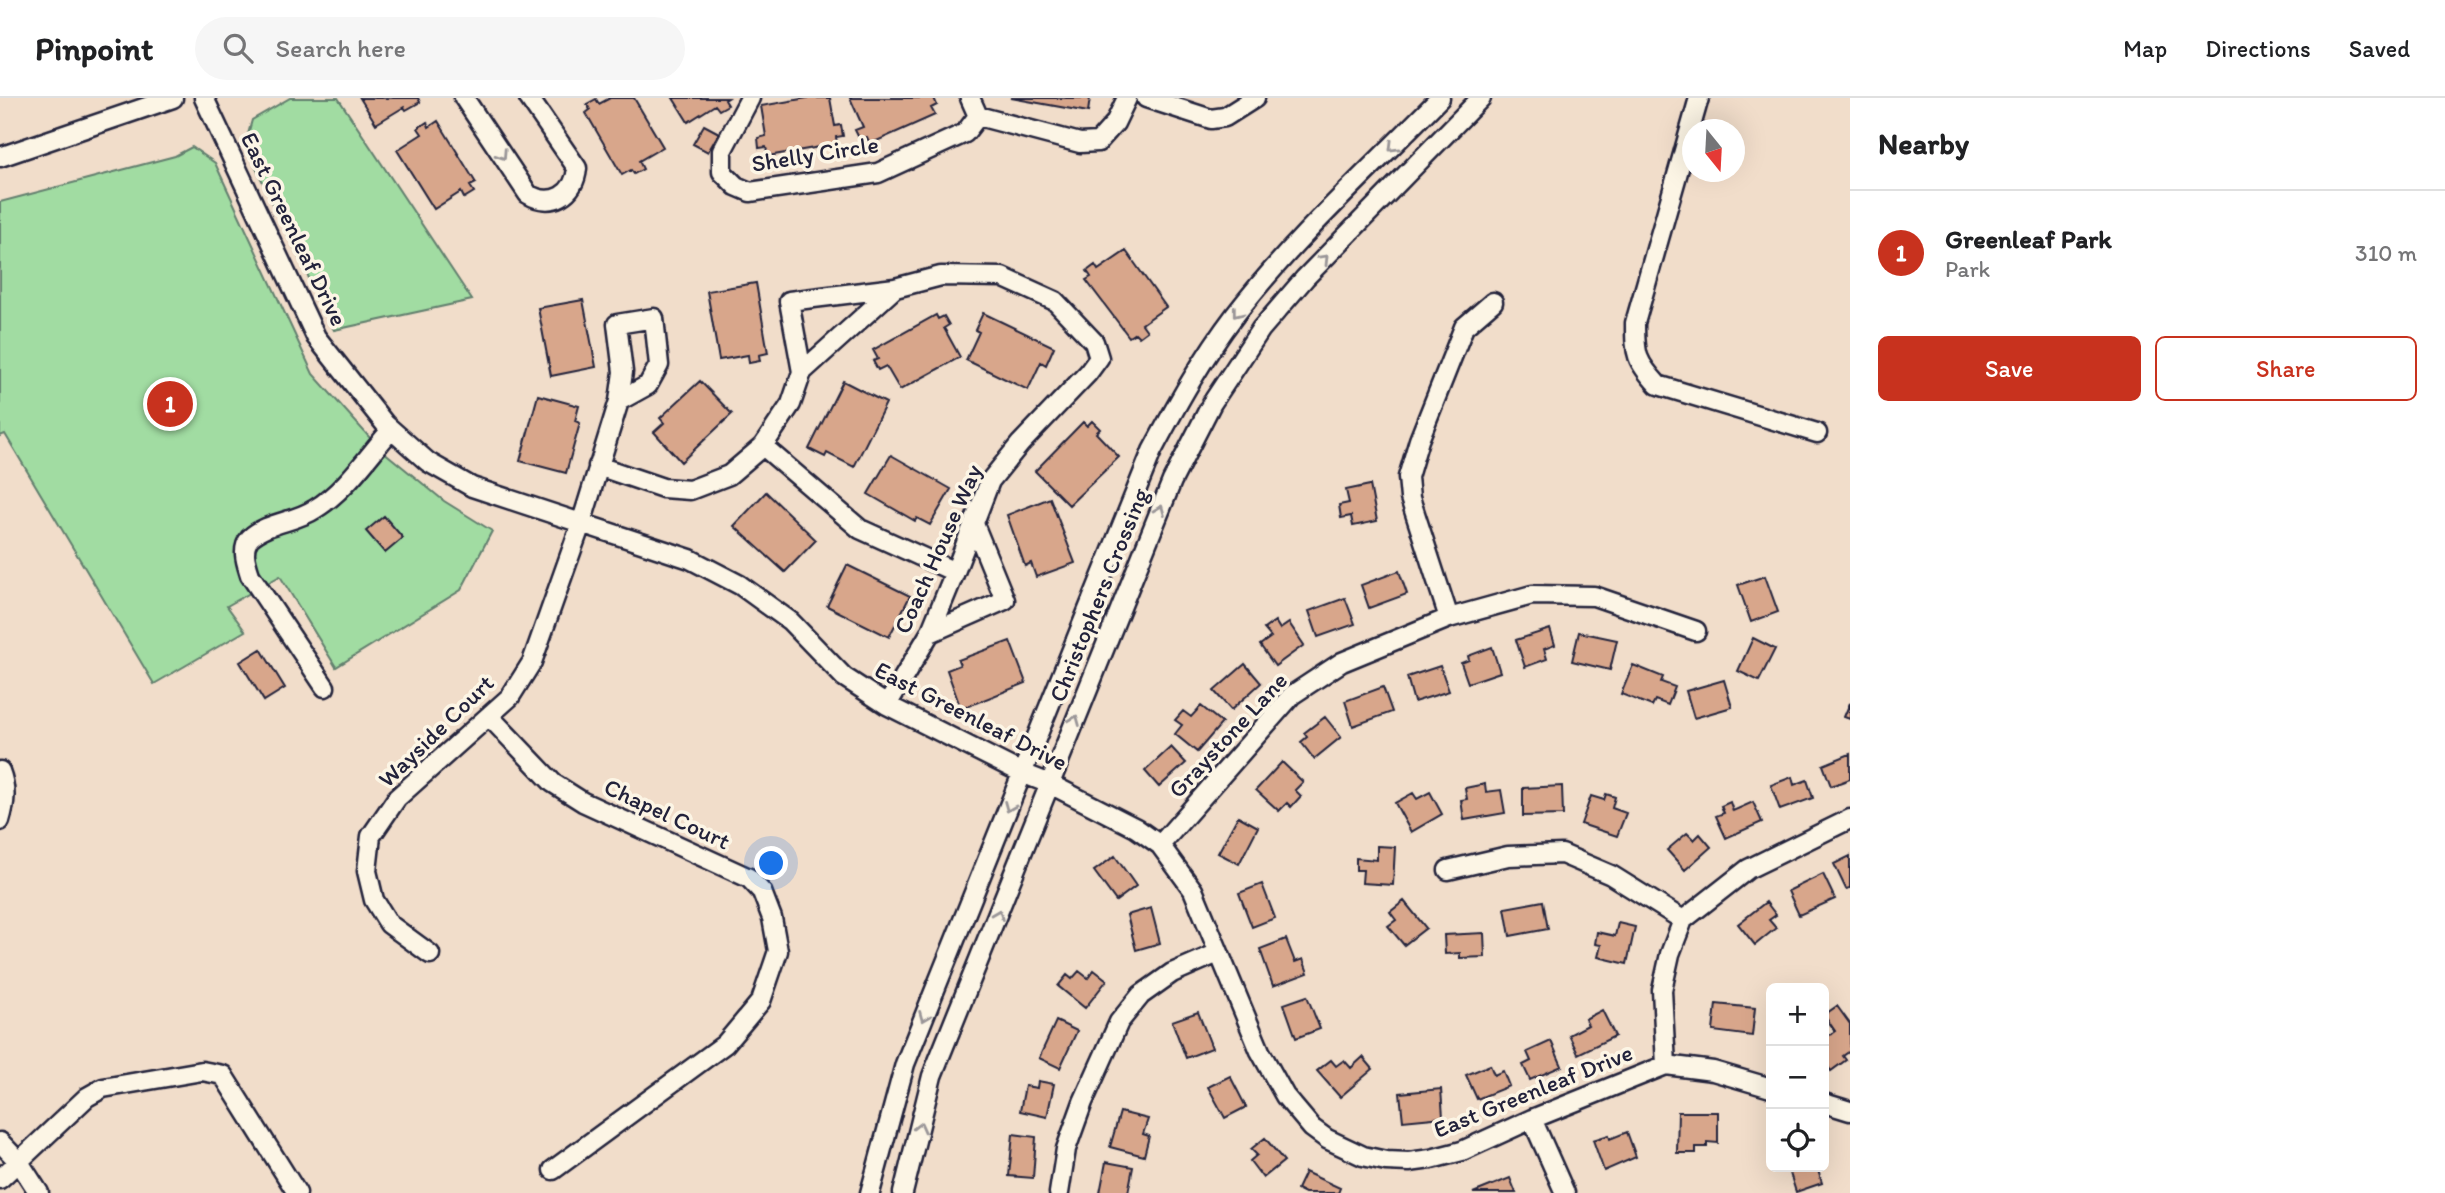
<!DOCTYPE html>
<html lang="en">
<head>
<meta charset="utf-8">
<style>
	:root { --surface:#fff; --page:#f6f6f6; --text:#202124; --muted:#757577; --line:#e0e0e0; --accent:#c8321e }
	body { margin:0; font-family:Itim,sans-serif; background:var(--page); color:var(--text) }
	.controls { position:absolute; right:21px; bottom:21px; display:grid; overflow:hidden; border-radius:10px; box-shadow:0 7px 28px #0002 }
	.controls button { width:63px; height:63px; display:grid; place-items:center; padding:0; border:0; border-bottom:2px solid var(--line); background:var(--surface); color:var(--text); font:35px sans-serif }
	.compass { position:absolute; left:1682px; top:21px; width:63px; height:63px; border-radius:50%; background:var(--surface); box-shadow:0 7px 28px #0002; rotate:162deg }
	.you { position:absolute; left:772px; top:766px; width:24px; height:24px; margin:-18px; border:5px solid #fff; border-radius:50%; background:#1a73e8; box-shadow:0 0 0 10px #1a73e833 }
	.badge { display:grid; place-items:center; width:46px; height:46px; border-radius:50%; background:var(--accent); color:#fff; font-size:23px; font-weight:700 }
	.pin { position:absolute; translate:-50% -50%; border:4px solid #fff; box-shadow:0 2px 7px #0006 }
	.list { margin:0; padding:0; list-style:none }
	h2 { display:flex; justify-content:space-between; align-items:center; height:91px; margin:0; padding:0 28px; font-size:30px }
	h2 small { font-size:23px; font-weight:400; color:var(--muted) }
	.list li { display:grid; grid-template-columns:46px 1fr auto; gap:21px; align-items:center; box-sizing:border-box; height:126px; padding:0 28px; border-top:2px solid var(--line) }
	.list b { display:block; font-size:26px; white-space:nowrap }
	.list p { margin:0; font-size:23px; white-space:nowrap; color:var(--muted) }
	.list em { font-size:23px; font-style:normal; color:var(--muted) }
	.actions { display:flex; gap:14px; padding:21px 28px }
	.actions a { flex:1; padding:16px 0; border:2px solid var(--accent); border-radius:10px; text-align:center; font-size:24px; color:var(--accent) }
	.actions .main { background:var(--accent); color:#fff }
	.icon { flex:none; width:38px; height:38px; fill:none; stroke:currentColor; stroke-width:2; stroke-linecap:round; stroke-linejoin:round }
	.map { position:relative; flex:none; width:1850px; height:1095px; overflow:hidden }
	header { display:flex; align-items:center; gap:42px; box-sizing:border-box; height:98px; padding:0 35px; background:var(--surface); border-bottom:2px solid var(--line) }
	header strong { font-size:33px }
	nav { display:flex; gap:38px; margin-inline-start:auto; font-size:24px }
	.search { width:490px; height:63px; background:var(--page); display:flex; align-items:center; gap:18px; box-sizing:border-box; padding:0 24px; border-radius:38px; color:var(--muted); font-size:26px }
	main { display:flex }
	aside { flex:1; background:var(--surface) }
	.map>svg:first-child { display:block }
	.green { fill:#a1dca2; stroke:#627f6e; stroke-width:2 }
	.building { fill:#d8a68b; stroke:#22223b; stroke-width:2 }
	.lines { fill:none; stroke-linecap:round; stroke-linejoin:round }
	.minor-casing { stroke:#22223b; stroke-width:23 }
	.minor { stroke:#fcf5e5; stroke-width:18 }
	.oneway { stroke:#9a9698 }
	.labels { text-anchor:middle; stroke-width:7; stroke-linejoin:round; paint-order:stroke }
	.street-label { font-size:24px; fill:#22223b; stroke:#fcf5e5 }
</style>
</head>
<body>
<header>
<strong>Pinpoint</strong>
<div class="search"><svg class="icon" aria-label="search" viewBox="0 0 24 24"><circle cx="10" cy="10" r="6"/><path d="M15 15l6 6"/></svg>Search here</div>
<nav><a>Map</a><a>Directions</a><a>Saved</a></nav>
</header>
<main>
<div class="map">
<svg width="1850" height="1095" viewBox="0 0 1850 1095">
	<rect width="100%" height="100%" fill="#f1ddca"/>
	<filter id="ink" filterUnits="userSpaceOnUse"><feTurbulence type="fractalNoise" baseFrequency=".0143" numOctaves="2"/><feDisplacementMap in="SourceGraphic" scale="14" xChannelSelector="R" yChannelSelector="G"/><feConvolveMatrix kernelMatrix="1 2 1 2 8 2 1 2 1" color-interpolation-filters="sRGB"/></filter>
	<g filter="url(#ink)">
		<path class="green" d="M290,0H338L472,202L334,232L245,47L252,22Z
			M192,49L215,65L313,276L378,349L444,403L492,433L461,492L336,569L280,478L227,508L245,533L154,586L5,336L0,338V104L175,58Z"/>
		<path class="building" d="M360,0H418L420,4L406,12L404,9L376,26Z
			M610,0H634L663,49L639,63L643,71L634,76L631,72L622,77L586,15L590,12L587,6L596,1L599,6Z
			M673,0H728L725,2L728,7L719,12L715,7L688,24Z
			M807,0H830L835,28L841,27L843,38L836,39L837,46L768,58L766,49L759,50L758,40L766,38L761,8Z
			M850,0H934L937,7L931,10L935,17L870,46L867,39L860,42L855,32L863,29Z
			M1011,0H1090L1088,14Z
			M438,23L476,85L470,88L474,94L464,100L461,94L434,111L397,52L422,36L418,30L427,24L429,29Z
			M704,27L719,35L708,54L693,46Z
			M1126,153L1166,209L1142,226L1147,233L1139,239L1135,235L1129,239L1086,182L1091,179L1087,173L1095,167L1098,172Z
			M756,185L768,255L759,257L760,263L749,265L748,257L719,262L707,193Z
			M583,202L596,269L551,278L538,210Z
			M983,215L1054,249L1046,267L1041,264L1028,292L966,262L979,234L975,232Z
			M936,217L938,221L944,218L949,227L944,230L960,259L900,292L886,268L878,272L873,263L878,261L873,252Z
			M700,283L732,316L681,364L654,334L664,325L660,320Z
			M843,283L886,305L854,369L827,355L825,359L809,351Z
			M538,297L579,308L575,323L580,325L566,375L520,363Z
			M1092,323L1100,331L1096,335L1119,359L1069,407L1035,373L1083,324L1087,328Z
			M891,357L951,391L930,427L917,420L915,423L868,396Z
			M1370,387L1377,423L1353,428L1351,418L1341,420L1339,407L1349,405L1346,392Z
			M766,394L816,442L785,474L734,428Z
			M1050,400L1075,465L1036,479L1031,465L1025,468L1007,417Z
			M384,418L403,440L385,455L366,433Z
			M847,467L910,498L889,539L827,508Z
			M1399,473L1407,496L1369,510L1361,487Z
			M1765,478L1778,514L1751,524L1738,487Z
			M1345,500L1355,526L1318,539L1309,513Z
			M1275,523L1280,531L1289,525L1304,547L1275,568L1260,547L1271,539L1264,531Z
			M1550,531L1555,547L1544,551L1547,561L1525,569L1516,542Z
			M1579,534L1617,542L1610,572L1572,563Z
			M1753,540L1775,551L1759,583L1738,573Z
			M1010,543L1026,585L961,611L947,572L960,567L958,562Z
			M1492,549L1500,574L1468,585L1461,565L1469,562L1468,558Z
			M261,551L285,590L264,603L240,564Z
			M1245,566L1261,585L1231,612L1214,593Z
			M1633,567L1663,579L1661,584L1675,589L1668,607L1655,602L1652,608L1621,596Z
			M1440,568L1449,593L1414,604L1407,579Z
			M1724,582L1732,609L1694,620L1686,593Z
			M1383,589L1392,614L1353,628L1345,603Z
			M1850,605V621L1844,619Z
			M1201,608L1222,625L1197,654L1175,636L1182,627L1175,622L1183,613L1191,619Z
			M1325,619L1341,639L1314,661L1301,644L1307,639L1304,635Z
			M1171,649L1186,665L1159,689L1145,673Z
			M1850,656V681L1831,688L1823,667Z
			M1282,664L1303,684L1295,692L1301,698L1291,709L1287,705L1279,713L1256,692Z
			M1792,679L1794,687L1807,682L1813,700L1780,712L1771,687Z
			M1485,686L1486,694L1501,692L1505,715L1464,722L1461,702L1467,701L1465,690Z
			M1562,688L1563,717L1523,718V690Z
			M1430,694L1442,716L1411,734L1395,705L1413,695L1417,701Z
			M1606,696L1615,699L1612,710L1626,715L1617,738L1581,726L1591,698L1604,702Z
			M1730,704L1733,713L1753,704L1762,724L1726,740L1716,718L1724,715L1721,708Z
			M1238,718L1258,729L1239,766L1218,755Z
			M1687,735L1694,742L1700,736L1711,749L1685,772L1667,752Z
			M1377,748L1395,749L1393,787L1362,785L1363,772H1356V760L1377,762Z
			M1115,758L1136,788L1116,803L1094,773Z
			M1850,758V790L1846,791L1834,766Z
			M1823,776L1835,801L1799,817L1788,793Z
			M1262,786L1275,820L1252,829L1239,795Z
			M1404,803L1426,830L1404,847L1388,828L1396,822L1390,814Z
			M1543,803L1548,831L1510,838L1505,810Z
			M1766,804L1776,817L1769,822L1776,830L1755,847L1738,826Z
			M1151,810L1160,845L1136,852L1127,817Z
			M1618,825L1635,829L1627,866L1598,859L1601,847L1595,846L1597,834L1615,838Z
			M1484,835L1485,859L1460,860V855L1445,856L1444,837Z
			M1286,841L1295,864L1303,861L1308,875L1273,888L1260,851Z
			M1094,872L1107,882L1085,910L1058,888L1067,877L1072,881L1079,873L1088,880Z
			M1307,898L1320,931L1296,940L1284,906Z
			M1716,906L1755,910L1752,938L1713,933Z
			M1837,908L1850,926V953L1843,958L1846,962L1831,973L1824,963V941L1835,933L1824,917Z
			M1602,912L1615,938L1578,956L1569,937L1588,927L1585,921Z
			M1198,914L1212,950L1186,960L1172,923Z
			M1056,923L1077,933L1060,970L1039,960Z
			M1551,943L1562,968L1530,982L1523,967L1531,963L1527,954Z
			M1363,959L1373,971L1340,999L1317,973L1331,962L1336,968L1344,962L1351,970Z
			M1490,967L1494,977L1503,973L1509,988L1477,1001L1466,977Z
			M1230,978L1246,1009L1225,1020L1208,989Z
			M1038,983L1054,986L1047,1019L1020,1013L1025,988L1037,990Z
			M1441,991L1443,1019L1403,1023L1400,995Z
			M1120,1014L1148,1021L1143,1036L1149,1038L1144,1058L1110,1049Z
			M1678,1014H1718V1045L1707,1044V1049H1696V1055H1677Z
			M1627,1034L1636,1059L1604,1073L1593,1042L1609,1037L1610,1041Z
			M1013,1036L1036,1039L1033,1080L1009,1078Z
			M1265,1040L1284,1063L1263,1080L1250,1063L1257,1057L1251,1051Z
			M1106,1064L1133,1069L1128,1095H1100Z
			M1788,1069H1817L1822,1085L1796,1094Z
			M1305,1074L1340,1090L1338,1095H1305L1297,1091Z
			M1510,1080L1516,1095H1473Z"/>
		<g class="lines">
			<g class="minor-casing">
				<path id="minor" d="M204,0L316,239L385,326L428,364L472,389L690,461L740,487L790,523L844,579L887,607L1022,675L1050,686L1136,730L1160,747L1193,792L1260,953L1285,998L1312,1030L1327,1041L1363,1058L1386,1063L1409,1064L1431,1061L1462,1053L1532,1021L1666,967L1713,973L1771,990
					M464,0L528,96C551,110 575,97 577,70L529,0
					M750,0L722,53V74L736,88L750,94L878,75L965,35L978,18L1080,45L1098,44L1115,25L1127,0
					M970,0L978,18
					M1146,0L1211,21L1225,19L1255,0
					M1699,0L1635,225C1635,257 1636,263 1658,287L1817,335
					M0,59L173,0
					M654,220L659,267L648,287L619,303L623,274L617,226Z
					M802,274L789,203L895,190
					M763,348L860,431L955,474
					M598,368L663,390L690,392L729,377L763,348L791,306L802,274L895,190L941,178L1002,179L1055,203L1094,244L1099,260L1088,275L1020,346L990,383L955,474L930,535L887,607
					M1449,520L1410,400L1408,379L1419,342L1464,229L1493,204
					M930,535L1005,502L974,426
					M325,589L250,477C246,464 241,451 250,440C267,424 296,424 315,411C345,393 368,358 391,332
					M489,618L553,685L583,704L749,780L762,794L772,820L778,853L761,903L725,946L553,1072
					M0,673C7,691 5,706 0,723
					M1160,747L1292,597L1342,564L1449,520L1532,497L1594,498L1696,533
					M1448,772L1508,758L1562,756L1611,777L1683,822
					M430,856L389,826L374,802L367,773L371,738L397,700L510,599L532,564L581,426L619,303
					M1666,967L1662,892L1670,856L1683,822L1748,771L1850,721
					M1824,1005L1850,1013
					M1532,1021L1565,1095
					M0,1044L19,1064L39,1095
					M0,1081L87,999L103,990L202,973L223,977L297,1095
					M870,1095L905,966L1152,353C1177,306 1203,259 1235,217C1295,139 1372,70 1440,0
					M903,1095L932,978L1172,383L1212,305L1261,231L1305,180L1481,0
					M1059,1095L1066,1051L1083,1004L1119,924L1141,897L1172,875L1218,855"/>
			</g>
			<use href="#minor" class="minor"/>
		</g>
		<defs><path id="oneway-chevron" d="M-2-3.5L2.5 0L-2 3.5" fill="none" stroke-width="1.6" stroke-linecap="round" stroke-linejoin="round" transform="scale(1.75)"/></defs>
		<g class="oneway">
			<use href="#oneway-chevron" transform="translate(1393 49) rotate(135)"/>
			<use href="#oneway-chevron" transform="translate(502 57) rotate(57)"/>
			<use href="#oneway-chevron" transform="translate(1324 161) rotate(-46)"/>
			<use href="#oneway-chevron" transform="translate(1237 215) rotate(128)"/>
			<use href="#oneway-chevron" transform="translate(1160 412) rotate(-68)"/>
			<use href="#oneway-chevron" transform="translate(1075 622) rotate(-68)"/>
			<use href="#oneway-chevron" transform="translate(1009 709) rotate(112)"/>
			<use href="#oneway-chevron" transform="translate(998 816) rotate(-68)"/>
			<use href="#oneway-chevron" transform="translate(924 919) rotate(112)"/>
			<use href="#oneway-chevron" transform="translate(920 1029) rotate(-76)"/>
		</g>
	</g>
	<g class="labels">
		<g class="street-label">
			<text transform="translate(815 56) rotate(-9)" y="8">Shelly Circle</text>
			<text transform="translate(294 131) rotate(64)" y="8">East Greenleaf Drive</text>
			<text transform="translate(938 451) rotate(-66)" y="8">Coach House Way</text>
			<text transform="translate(1099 497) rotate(-68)" y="8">Christophers Crossing</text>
			<text transform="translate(971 618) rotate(27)" y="8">East Greenleaf Drive</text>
			<text transform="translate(436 633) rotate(-44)" y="8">Wayside Court</text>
			<text transform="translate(1228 637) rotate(-47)" y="8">Graystone Lane</text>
			<text transform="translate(667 716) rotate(25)" y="8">Chapel Court</text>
			<text transform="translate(1533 993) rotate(-22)" y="8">East Greenleaf Drive</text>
		</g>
	</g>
</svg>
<div class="controls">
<button>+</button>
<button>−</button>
<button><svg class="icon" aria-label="locate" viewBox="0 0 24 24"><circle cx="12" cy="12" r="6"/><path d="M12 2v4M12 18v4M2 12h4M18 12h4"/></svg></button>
</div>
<svg class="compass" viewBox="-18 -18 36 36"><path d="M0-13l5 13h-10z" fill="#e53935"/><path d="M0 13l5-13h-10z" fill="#757577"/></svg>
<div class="you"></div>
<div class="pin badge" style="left:170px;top:306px">1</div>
</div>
<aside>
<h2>Nearby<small></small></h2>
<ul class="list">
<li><span class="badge">1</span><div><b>Greenleaf Park</b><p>Park</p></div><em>310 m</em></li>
</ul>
<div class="actions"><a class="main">Save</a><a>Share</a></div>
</aside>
</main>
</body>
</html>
